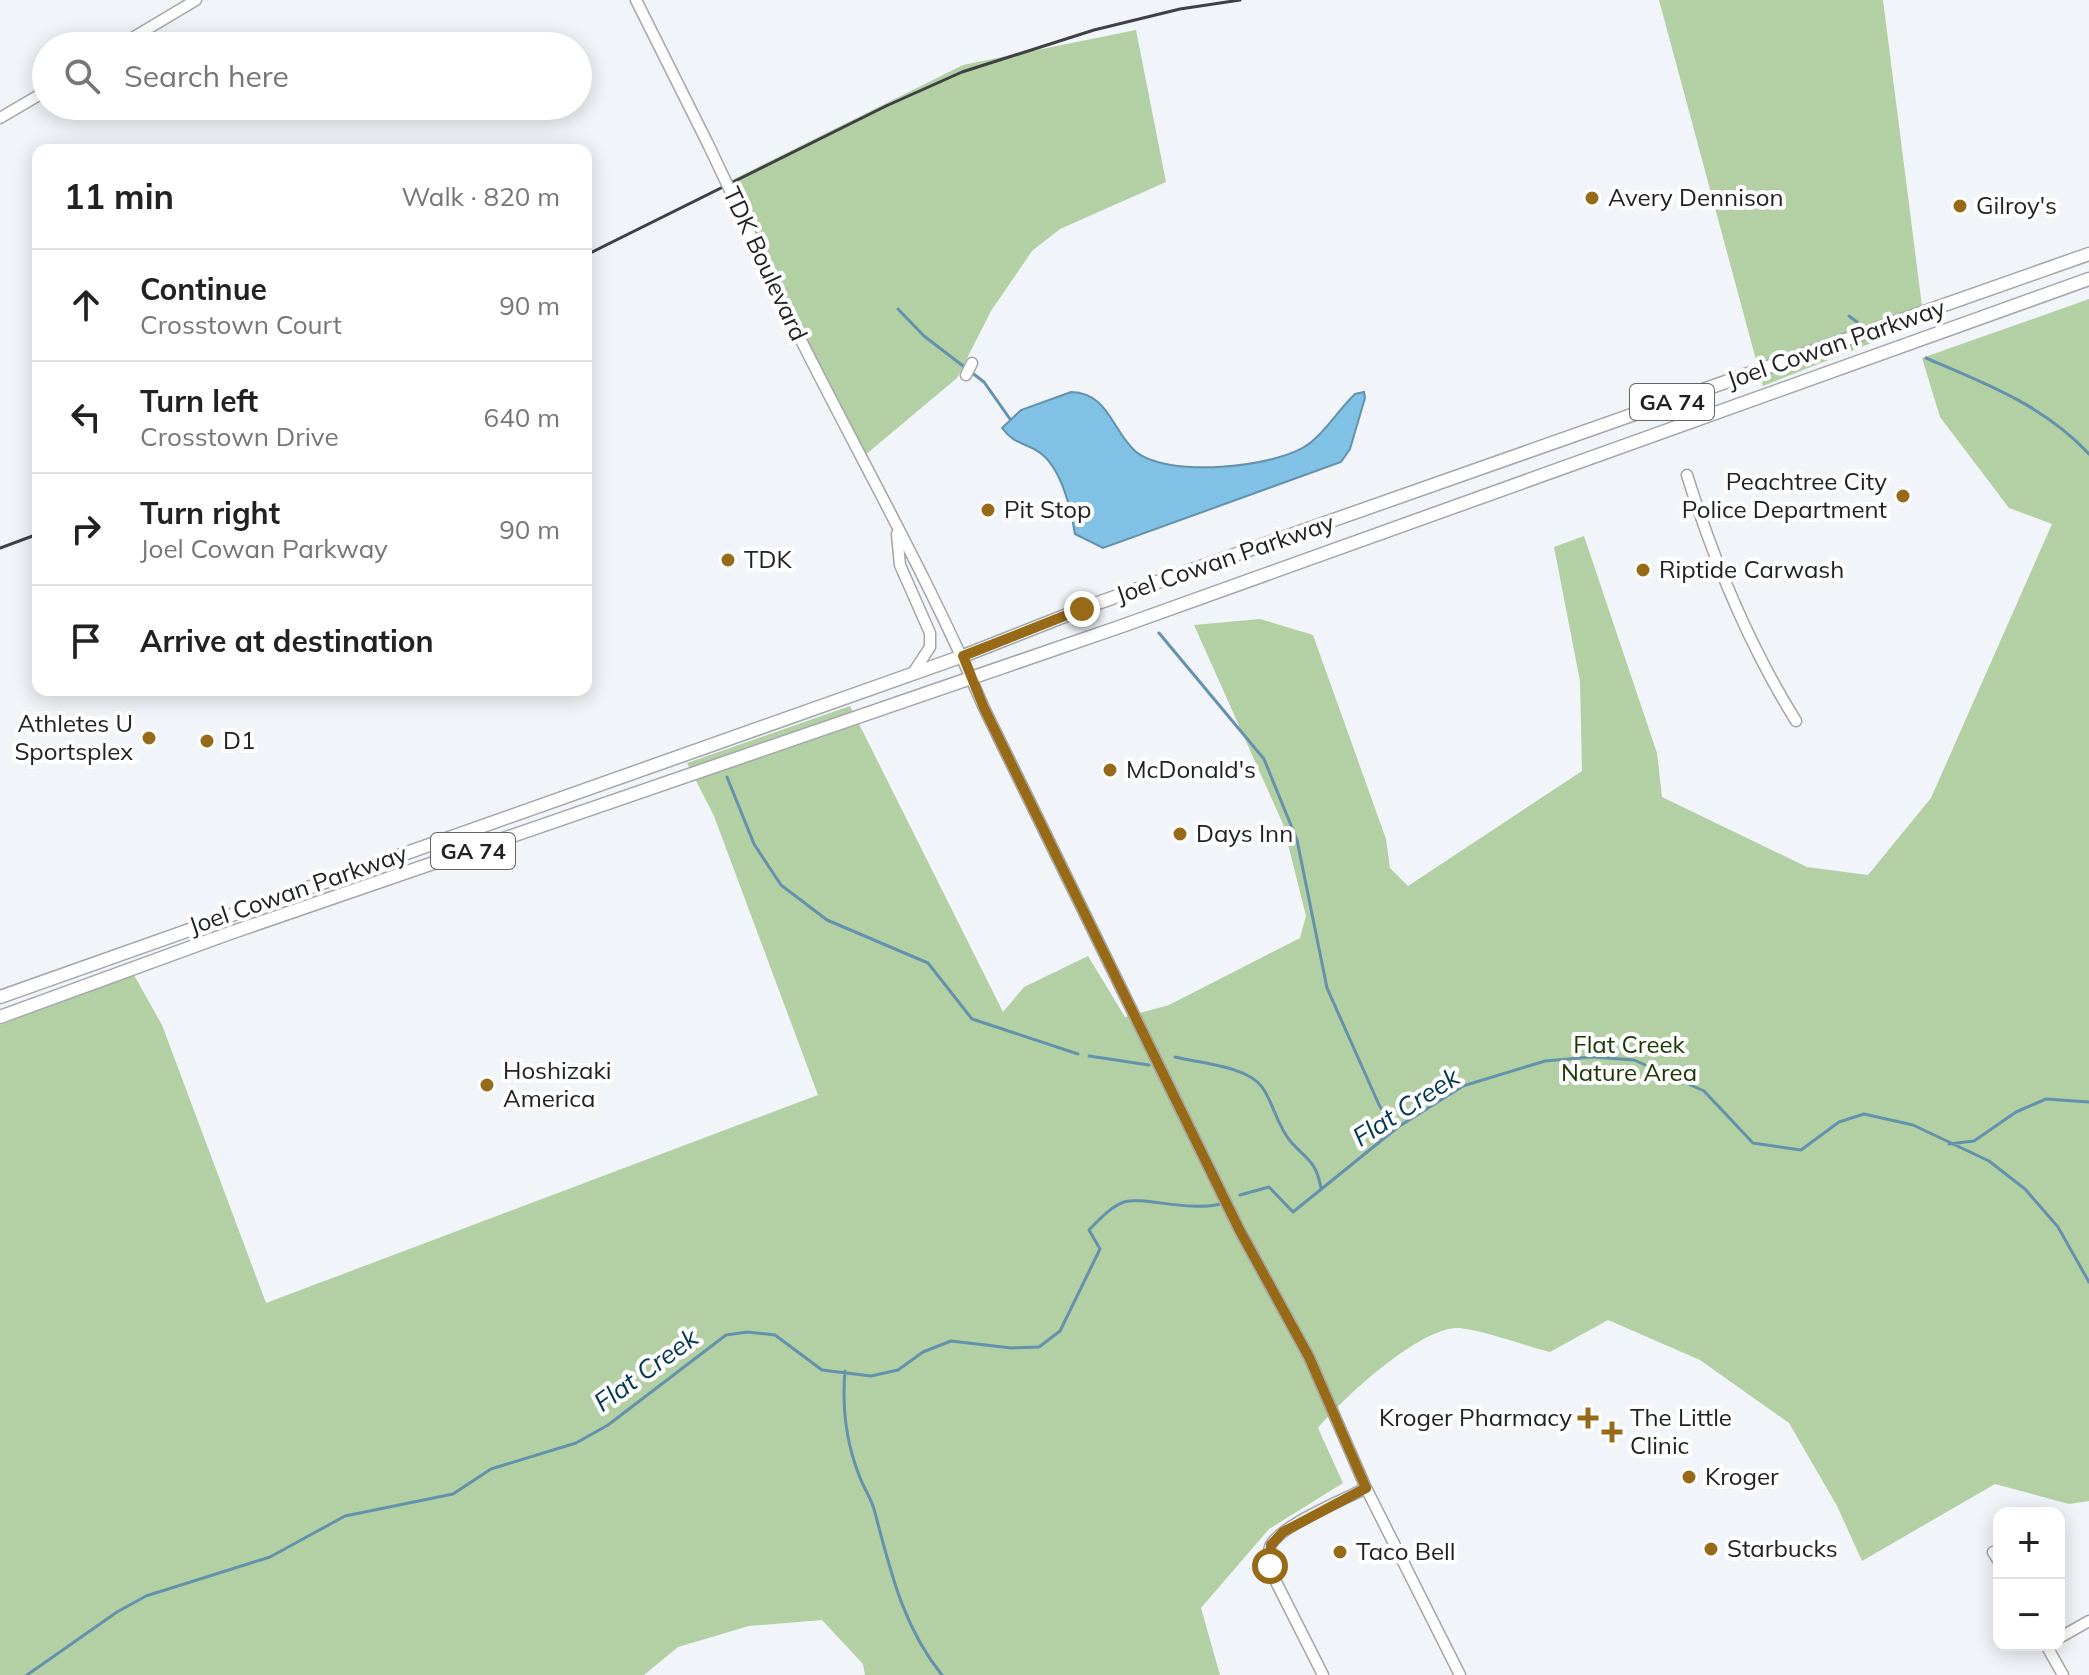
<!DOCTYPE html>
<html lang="en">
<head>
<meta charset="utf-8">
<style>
	:root { --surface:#fff; --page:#f6f6f6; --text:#222; --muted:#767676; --line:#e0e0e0 }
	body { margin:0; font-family:Mulish,sans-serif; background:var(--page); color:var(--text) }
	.controls { position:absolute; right:24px; bottom:24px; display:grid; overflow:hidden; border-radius:16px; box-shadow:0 4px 20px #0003 }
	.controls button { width:72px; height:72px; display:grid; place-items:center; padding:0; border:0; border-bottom:2px solid var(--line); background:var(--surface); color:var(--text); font:40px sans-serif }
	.stop { position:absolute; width:24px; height:24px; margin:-18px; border:6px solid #976a18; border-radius:50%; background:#fff }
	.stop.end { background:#976a18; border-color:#fff; box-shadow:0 2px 8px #0008 }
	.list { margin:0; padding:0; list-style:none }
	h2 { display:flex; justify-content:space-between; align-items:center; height:104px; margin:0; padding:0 32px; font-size:34px }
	h2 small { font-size:26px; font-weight:400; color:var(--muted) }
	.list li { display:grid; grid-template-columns:52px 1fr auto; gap:24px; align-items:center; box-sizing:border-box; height:112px; padding:0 32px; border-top:2px solid var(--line) }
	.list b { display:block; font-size:30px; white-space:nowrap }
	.list p { margin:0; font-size:26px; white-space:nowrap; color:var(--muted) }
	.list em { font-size:26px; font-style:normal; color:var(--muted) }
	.icon { flex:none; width:44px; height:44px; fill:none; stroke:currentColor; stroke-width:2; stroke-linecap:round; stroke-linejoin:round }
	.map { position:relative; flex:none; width:2089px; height:1675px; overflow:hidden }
	.search { position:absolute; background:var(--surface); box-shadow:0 4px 20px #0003; left:32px; top:32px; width:560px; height:88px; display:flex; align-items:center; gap:20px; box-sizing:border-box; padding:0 28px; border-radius:44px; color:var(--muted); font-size:30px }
	.panel { position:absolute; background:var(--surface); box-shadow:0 4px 20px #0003; left:32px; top:144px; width:560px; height:552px; border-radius:16px }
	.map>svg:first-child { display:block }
	.green { fill:#b3d0a5 }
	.water { fill:#80c1e5; stroke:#6491ab; stroke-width:2 }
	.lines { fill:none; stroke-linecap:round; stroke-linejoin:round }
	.stream { stroke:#6491ab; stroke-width:3 }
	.minor-casing { stroke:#a3a6aa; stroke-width:13 }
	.major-casing { stroke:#a3a6aa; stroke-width:15 }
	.minor { stroke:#fff; stroke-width:10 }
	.major { stroke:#fff; stroke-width:12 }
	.rail { stroke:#3e4042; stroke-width:3 }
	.minor-bridge-casing { stroke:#a3a6aa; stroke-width:13; stroke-linecap:butt }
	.minor-bridge { stroke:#fff; stroke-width:10 }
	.route { stroke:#976a18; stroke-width:10 }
	.poi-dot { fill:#976a18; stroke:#fff; stroke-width:3 }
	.labels { text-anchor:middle; stroke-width:8; stroke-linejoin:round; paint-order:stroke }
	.shield { fill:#fff; stroke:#646466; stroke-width:2 }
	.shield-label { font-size:22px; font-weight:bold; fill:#212224 }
	.poi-label { font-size:24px; fill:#212224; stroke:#fff; text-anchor:start }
	.street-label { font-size:24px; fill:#212224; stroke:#fff }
	.park-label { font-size:24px; fill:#183800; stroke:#fff }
	.water-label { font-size:26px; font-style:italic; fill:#003850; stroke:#fff }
</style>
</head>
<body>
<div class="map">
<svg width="2089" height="1675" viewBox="0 0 2089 1675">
	<rect width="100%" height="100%" fill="#f1f4f9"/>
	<path class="green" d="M1659,0H1883L1924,322L1763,386Z
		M1136,30L1166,182L1060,229L1032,251L991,311L957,378L864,456L726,183L963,65Z
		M2089,299V1501L2069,1504L1995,1484L1862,1561L1837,1506L1789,1423L1700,1360L1608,1320L1550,1352C1529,1347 1474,1327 1455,1328C1416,1331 1343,1398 1318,1428L1343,1483L1269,1529L1201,1608L1220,1675H865L863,1664L822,1620L749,1626L678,1647L644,1675H0V1025L134,975L162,1025L266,1303L818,1095L714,816L687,763L850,706L1003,1012L1024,987L1088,956L1125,1017L1169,1005L1300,938L1306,916L1283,824L1194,625L1260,619L1313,635L1386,839L1390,868L1408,886L1582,771L1580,681L1554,547L1584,536L1657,753L1662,797L1807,867L1868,875L1931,798L2052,524L2009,508L1940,417L1922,358Z"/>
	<path class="water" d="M1071,392C1108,393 1111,428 1134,450C1164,479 1279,468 1310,443C1327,430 1339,409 1355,394L1364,392L1365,398L1350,449L1341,462L1103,548L1075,534C1071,510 1062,473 1044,456C1029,442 1016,447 1002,428L1021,410Z"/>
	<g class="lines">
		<path class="stream" d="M898,309L924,336L984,382L1010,419
			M1849,316L1857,322
			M1926,358C1985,383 2045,406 2089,454
			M1159,633L1264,759L1297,840L1327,988L1380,1107L1398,1127
			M727,777L754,844L781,885L827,920L928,963L972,1019L1078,1054
			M1089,1056L1149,1065
			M1175,1057C1199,1063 1247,1066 1262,1087C1274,1104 1277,1126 1291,1142C1308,1161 1316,1161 1321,1188
			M1949,1144L1974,1141L2016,1112L2046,1099L2089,1102
			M1240,1195L1269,1187L1293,1212L1398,1127L1463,1086L1545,1061L1592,1057L1634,1060L1704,1091L1753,1143L1801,1150L1839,1122L1864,1114L1913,1125L1989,1161L2025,1189L2058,1227L2089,1282
			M845,1371C842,1406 846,1442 859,1475C863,1487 871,1498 874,1509C890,1568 902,1626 942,1675
			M27,1675L117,1612L146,1596L270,1557L345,1516L453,1494L491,1469L576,1443L608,1425L726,1335L747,1332L775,1335L822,1370L871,1376L898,1370L923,1352L951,1341L1011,1348L1039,1347L1060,1331L1100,1249L1089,1230C1099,1220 1110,1207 1124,1202C1141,1196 1190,1212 1220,1204"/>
		<g class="minor-casing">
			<path id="minor" d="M636,0L708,144
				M119,46L196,0
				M0,118L46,91
				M744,220C817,386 913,541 984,708L1240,1231L1309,1357L1366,1488L1460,1675
				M966,375L972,363
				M1687,475C1714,561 1748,644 1796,721
				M897,534L900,565L930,633V647L913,673
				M1993,1552L1999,1562
				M2059,1638L2089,1621
				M2046,1645L2063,1675
				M1323,1675L1271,1572C1269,1564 1267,1556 1270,1547C1278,1526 1344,1500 1366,1488"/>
		</g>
		<g class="major-casing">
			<path id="major" d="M0,997L963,656L1095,604L2089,254
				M0,1017L230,933L1122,626L2089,279"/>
		</g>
		<use href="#minor" class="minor"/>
		<use href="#major" class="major"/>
		<path class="rail" d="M586,255L886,106L962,72L1094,30L1180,9L1240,0
			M0,548L38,534"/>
		<g class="minor-bridge-casing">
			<path id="minor-bridge" d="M708,144L744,220"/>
		</g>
		<use href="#minor-bridge" class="minor-bridge"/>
	</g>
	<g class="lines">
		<path class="route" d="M1082,609L963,656L984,708L1240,1231L1309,1357L1366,1488L1283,1532L1271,1545L1270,1566"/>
	</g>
	<g class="poi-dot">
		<circle cx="1592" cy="198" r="8"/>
		<circle cx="1960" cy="206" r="8"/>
		<circle cx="1903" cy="496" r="8"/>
		<circle cx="988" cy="510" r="8"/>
		<circle cx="728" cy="560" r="8"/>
		<circle cx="1643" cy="570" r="8"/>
		<circle cx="149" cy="738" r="8"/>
		<circle cx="207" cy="741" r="8"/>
		<circle cx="1110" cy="770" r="8"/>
		<circle cx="1180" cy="834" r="8"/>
		<circle cx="487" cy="1085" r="8"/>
		<path d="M1584 1406h8v8h8v8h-8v8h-8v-8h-8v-8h8z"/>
		<path d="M1608 1420h8v8h8v8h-8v8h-8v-8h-8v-8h8z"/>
		<circle cx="1689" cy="1477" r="8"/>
		<circle cx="1711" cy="1549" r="8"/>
		<circle cx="1340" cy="1552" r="8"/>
	</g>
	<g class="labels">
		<g class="shield">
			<rect x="1630" y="384" width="84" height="36" rx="6"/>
			<rect x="431" y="833" width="84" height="36" rx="6"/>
		</g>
		<g class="shield-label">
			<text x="1672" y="410">GA 74</text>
			<text x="473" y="859">GA 74</text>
		</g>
		<g class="poi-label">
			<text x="1608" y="206">Avery Dennison</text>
			<text x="1976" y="214">Gilroy's</text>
			<text x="1887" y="490" text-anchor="end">Peachtree City<tspan x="1887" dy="28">Police Department</tspan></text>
			<text x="1004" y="518">Pit Stop</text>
			<text x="744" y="568">TDK</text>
			<text x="1659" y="578">Riptide Carwash</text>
			<text x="133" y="732" text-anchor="end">Athletes U<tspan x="133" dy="28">Sportsplex</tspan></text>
			<text x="223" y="749">D1</text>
			<text x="1126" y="778">McDonald's</text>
			<text x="1196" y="842">Days Inn</text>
			<text x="503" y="1079">Hoshizaki<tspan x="503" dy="28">America</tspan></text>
			<text x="1572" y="1426" text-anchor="end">Kroger Pharmacy</text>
			<text x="1630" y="1426">The Little<tspan x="1630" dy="28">Clinic</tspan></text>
			<text x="1705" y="1485">Kroger</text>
			<text x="1727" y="1557">Starbucks</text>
			<text x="1356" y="1560">Taco Bell</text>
		</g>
		<g class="street-label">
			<text transform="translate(765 264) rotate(65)" y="8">TDK Boulevard</text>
			<text transform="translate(1836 344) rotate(-19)" y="8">Joel Cowan Parkway</text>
			<text transform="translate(1225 559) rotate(-19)" y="8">Joel Cowan Parkway</text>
			<text transform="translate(298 890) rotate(-19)" y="8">Joel Cowan Parkway</text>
		</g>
		<g class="park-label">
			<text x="1629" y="1053">Flat Creek<tspan x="1629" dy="28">Nature Area</tspan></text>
		</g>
		<g class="water-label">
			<text transform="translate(1406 1107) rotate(-33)" y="9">Flat Creek</text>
			<text transform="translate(646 1370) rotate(-36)" y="9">Flat Creek</text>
		</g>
	</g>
</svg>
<div class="controls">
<button>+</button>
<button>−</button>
</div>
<div class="stop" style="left:1270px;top:1566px"></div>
<div class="stop end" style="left:1082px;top:609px"></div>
<div class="search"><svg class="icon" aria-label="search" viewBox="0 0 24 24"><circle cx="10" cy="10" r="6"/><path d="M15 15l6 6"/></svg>Search here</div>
<section class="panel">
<h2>11 min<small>Walk · 820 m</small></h2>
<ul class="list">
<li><svg class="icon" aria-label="ahead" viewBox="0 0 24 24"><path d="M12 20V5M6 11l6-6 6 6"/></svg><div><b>Continue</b><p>Crosstown Court</p></div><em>90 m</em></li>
<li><svg class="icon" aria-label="left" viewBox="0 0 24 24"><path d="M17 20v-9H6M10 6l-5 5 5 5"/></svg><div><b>Turn left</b><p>Crosstown Drive</p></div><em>640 m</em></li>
<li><svg class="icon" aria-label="right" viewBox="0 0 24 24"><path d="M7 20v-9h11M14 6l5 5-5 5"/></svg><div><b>Turn right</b><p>Joel Cowan Parkway</p></div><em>90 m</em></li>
<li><svg class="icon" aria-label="arrive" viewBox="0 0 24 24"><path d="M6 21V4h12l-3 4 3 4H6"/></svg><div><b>Arrive at destination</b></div></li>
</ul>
</section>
</div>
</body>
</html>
